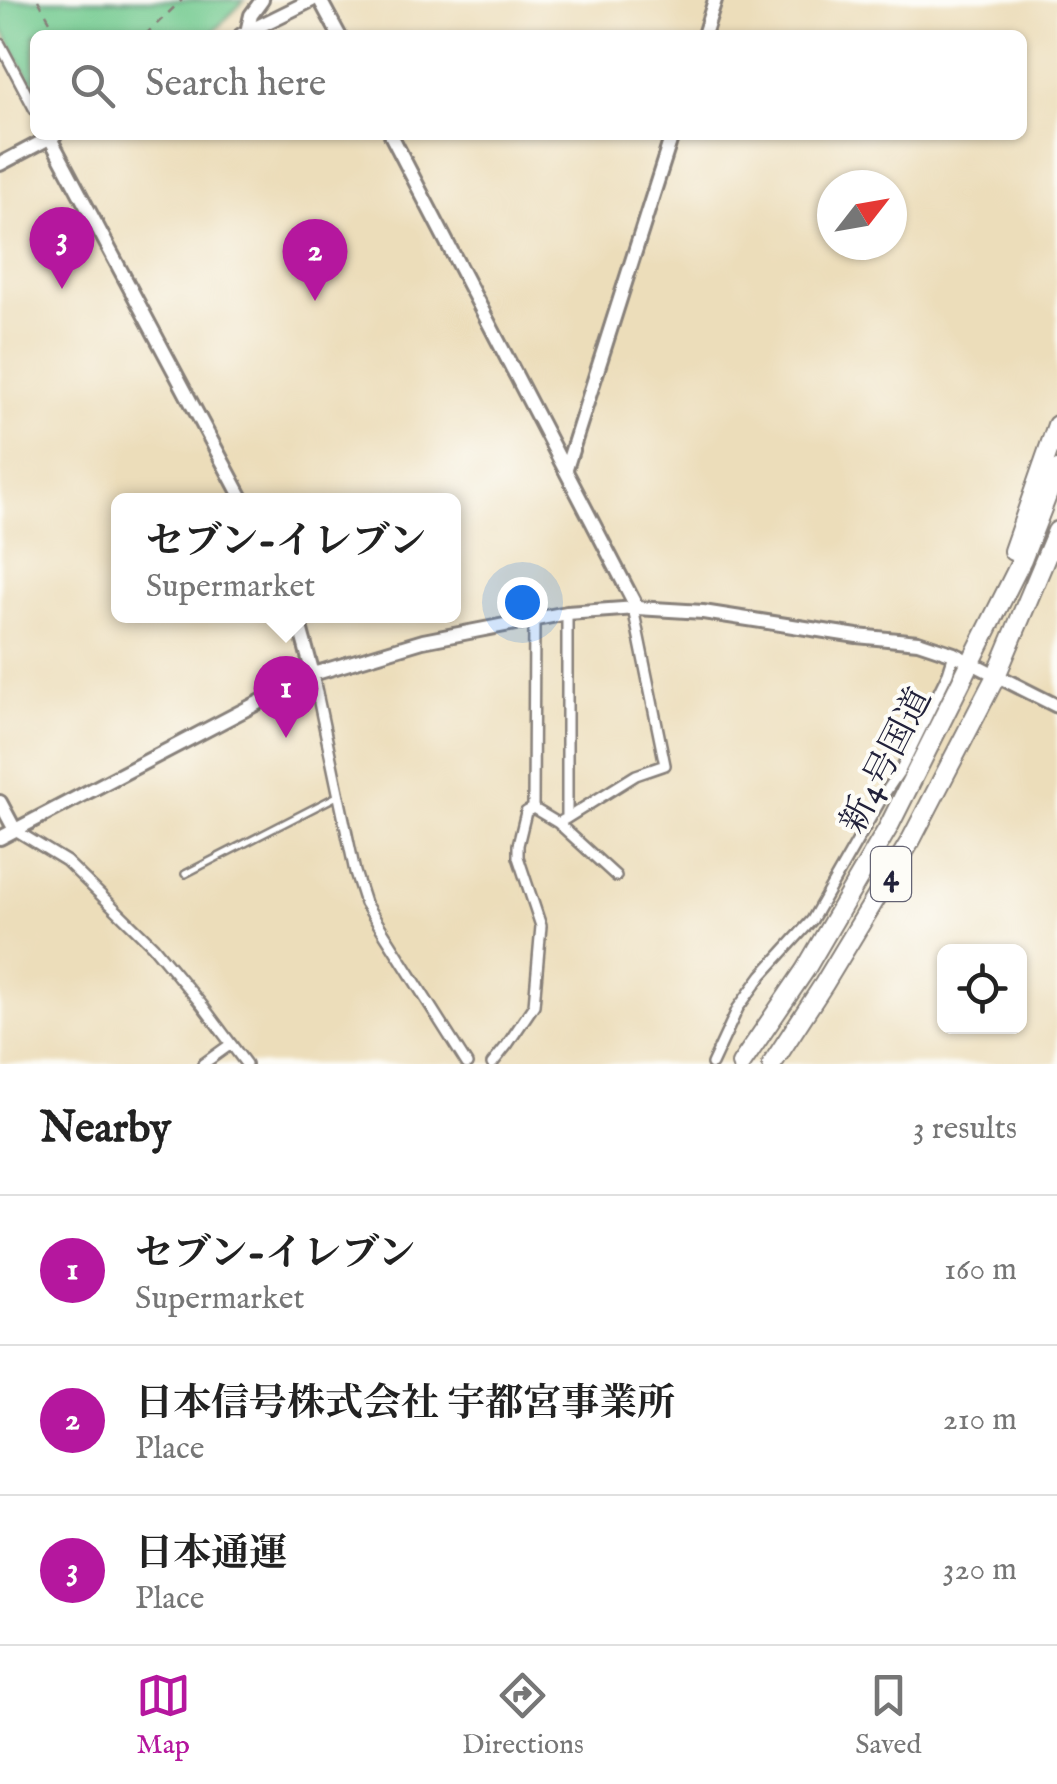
<!DOCTYPE html>
<html lang="en">
<head>
<meta charset="utf-8">
<style>
	:root { --surface:#fff; --page:#f2f2f2; --text:#222; --muted:#767676; --line:#e0e0e0; --accent:#b5179e }
	body { margin:0; font-family:"IM FELL English","Noto Serif JP",serif; background:var(--page); color:var(--text) }
	.controls { position:absolute; right:30px; bottom:30px; display:grid; overflow:hidden; border-radius:15px; box-shadow:0 2px 8px #0004 }
	.controls button { width:90px; height:90px; display:grid; place-items:center; padding:0; border:0; border-bottom:2px solid var(--line); background:var(--surface); color:var(--text); font:50px sans-serif }
	.compass { position:absolute; left:817px; top:170px; width:90px; height:90px; border-radius:50%; background:var(--surface); box-shadow:0 2px 8px #0004; rotate:59deg }
	.you { position:absolute; left:522px; top:602px; width:35px; height:35px; margin:-25px; border:8px solid #fff; border-radius:50%; background:#1a73e8; box-shadow:0 0 0 15px #1a73e833 }
	.badge { display:grid; place-items:center; width:65px; height:65px; border-radius:50%; background:var(--accent); color:#fff; font-size:32px; font-weight:700 }
	.pin { position:absolute; translate:-50% -82px; filter:drop-shadow(0 2px 5px #0008) }
	.pin::after { content:''; position:absolute; top:52px; width:35px; height:30px; background:inherit; clip-path:polygon(0 0,100% 0,50% 100%) }
	.popup { position:absolute; left:111px; top:493px; width:350px; height:130px; box-sizing:border-box; display:grid; place-content:center; border-radius:15px; background:var(--surface); filter:drop-shadow(0 2px 8px #0005); font-size:32px; white-space:nowrap; color:var(--muted) }
	.popup b { font-size:38px; color:var(--text) }
	.popup::after { content:''; position:absolute; left:50%; top:100%; margin-left:-20px; border:20px solid transparent; border-top-color:var(--surface) }
	.list { margin:0; padding:0; list-style:none }
	h2 { display:flex; justify-content:space-between; align-items:center; height:130px; margin:0; padding:0 40px; font-size:42px }
	h2 small { font-size:32px; font-weight:400; color:var(--muted) }
	.list li { display:grid; grid-template-columns:65px 1fr auto; gap:30px; align-items:center; box-sizing:border-box; height:150px; padding:0 40px; border-top:2px solid var(--line) }
	.list b { display:block; font-size:38px; white-space:nowrap }
	.list p { margin:0; font-size:32px; white-space:nowrap; color:var(--muted) }
	.list em { font-size:32px; font-style:normal; color:var(--muted) }
	.icon { flex:none; width:55px; height:55px; fill:none; stroke:currentColor; stroke-width:2; stroke-linecap:round; stroke-linejoin:round }
	.map { position:relative; flex:none; width:1057px; height:1064px; overflow:hidden }
	.search { position:absolute; background:var(--surface); box-shadow:0 2px 8px #0004; left:30px; right:30px; top:30px; height:110px; display:flex; align-items:center; gap:25px; box-sizing:border-box; padding:0 35px; border-radius:15px; color:var(--muted); font-size:38px }
	.sheet { height:580px; background:var(--surface) }
	nav { display:flex; justify-content:space-around; align-items:center; box-sizing:border-box; height:140px; border-top:2px solid var(--line); background:var(--surface); font-size:28px; color:var(--muted) }
	nav a { display:grid; justify-items:center; gap:5px }
	nav .on { color:var(--accent) }
	.map>svg:first-child { display:block }
	.green { fill:#71c98e; stroke:#4a7664; stroke-width:2.5 }
	.lines { fill:none; stroke-linecap:round; stroke-linejoin:round }
	.lane-casing { stroke:#87807a; stroke-width:10 }
	.street-casing { stroke:#87807a; stroke-width:14 }
	.secondary-casing { stroke:#87807a; stroke-width:18 }
	.highway-casing { stroke:#87807a; stroke-width:22 }
	.path { stroke:#87807a; stroke-width:2.5; stroke-dasharray:8 8; stroke-linecap:butt }
	.lane { stroke:#fff; stroke-width:5 }
	.street { stroke:#fff; stroke-width:9 }
	.secondary { stroke:#fff; stroke-width:12 }
	.highway { stroke:#fff; stroke-width:18 }
	.labels { text-anchor:middle; stroke-width:8; stroke-linejoin:round; paint-order:stroke }
	.shield { fill:#fdfcf7; stroke:#646373; stroke-width:2.5 }
	.shield-label { font-size:32px; font-weight:bold; fill:#22223b }
	.street-label { font-size:35px; fill:#22223b; stroke:#fdfcf7 }
</style>
</head>
<body>
<div class="map">
<svg width="1057" height="1064" viewBox="0 0 1057 1064">
	<rect width="100%" height="100%" fill="#fdfcf7"/>
	<filter id="ink" filterUnits="userSpaceOnUse"><feTurbulence type="fractalNoise" baseFrequency=".01" numOctaves="2"/><feDisplacementMap in="SourceGraphic" scale="20" xChannelSelector="R" yChannelSelector="G"/><feConvolveMatrix kernelMatrix="1 2 1 2 8 2 1 2 1" color-interpolation-filters="sRGB"/></filter>
	<filter id="wash" filterUnits="userSpaceOnUse"><feTurbulence type="fractalNoise" baseFrequency=".0048" numOctaves="4" result="noise"/><feDisplacementMap in="SourceGraphic" scale="40" xChannelSelector="R" yChannelSelector="G"/><feGaussianBlur stdDeviation="2.25" result="paint"/><feColorMatrix in="noise" values="0 0 0 0 0 0 0 0 0 0 0 0 0 0 0 0 0 1.4 0 .05"/><feComposite in="paint" operator="in"/></filter>
	<g filter="url(#wash)">
		<rect width="100%" height="100%" fill="#ecddba"/>
		<path class="green" d="M0,0H245L215,30L206,35H35V90L0,25Z"/>
	</g>
	<g filter="url(#ink)">
		<g class="lines">
			<g class="lane-casing">
				<path id="lane" d="M185,874L339,795"/>
			</g>
			<g class="street-casing">
				<path id="street" d="M0,44L35,110
					M313,674L355,872L365,903L467,1064
					M533,808L534,618
					M567,818L636,775L665,765L633,608
					M558,823L616,876
					M15,830L66,861L153,946L202,1005L246,1064
					M203,1064L231,1044
					M492,1064L507,1045L534,1005L541,926L518,857V845L526,812L533,808L558,823L567,818V613
					M712,1064L738,1008L762,975L812,920L883,796L900,771L948,673L954,654"/>
			</g>
			<g class="secondary-casing">
				<path id="secondary" d="M320,0L339,35
					M247,32L251,15L262,0
					M241,35L312,0
					M704,35L715,0
					M391,135L637,608
					M50,138L243,500
					M0,164L55,135
					M566,469L672,135
					M297,616L313,674
					M0,802L15,830
					M0,838L313,674L423,641L567,613L637,608L703,612L857,636L918,642L954,654L1057,706"/>
			</g>
			<g class="highway-casing">
				<path id="highway" d="M1013,551L1057,425
					M741,1064L805,970L888,828L1022,560L1057,470
					M772,1064L824,984L911,840L996,676L1057,531"/>
			</g>
			<path class="path" d="M38,0L58,35
				M145,35L182,0"/>
			<use href="#lane" class="lane"/>
			<use href="#street" class="street"/>
			<use href="#secondary" class="secondary"/>
			<use href="#highway" class="highway"/>
		</g>
	</g>
	<g class="labels">
		<rect class="shield" x="871" y="847" width="40" height="54" rx="8"/>
		<g class="shield-label">
			<text x="891" y="885">4</text>
		</g>
		<g class="street-label">
			<text transform="translate(885 760) rotate(-63)" y="12">新4号国道</text>
		</g>
	</g>
</svg>
<div class="controls">
<button><svg class="icon" aria-label="locate" viewBox="0 0 24 24"><circle cx="12" cy="12" r="6"/><path d="M12 2v4M12 18v4M2 12h4M18 12h4"/></svg></button>
</div>
<svg class="compass" viewBox="-18 -18 36 36"><path d="M0-13l5 13h-10z" fill="#e53935"/><path d="M0 13l5-13h-10z" fill="#767676"/></svg>
<div class="you"></div>
<div class="pin badge" style="left:286px;top:738px">1</div>
<div class="popup"><b>セブン-イレブン</b>Supermarket</div>
<div class="pin badge" style="left:315px;top:301px">2</div>
<div class="pin badge" style="left:62px;top:289px">3</div>
<div class="search"><svg class="icon" aria-label="search" viewBox="0 0 24 24"><circle cx="10" cy="10" r="6"/><path d="M15 15l6 6"/></svg>Search here</div>
</div>
<section class="sheet">
<h2>Nearby<small>3 results</small></h2>
<ul class="list">
<li><span class="badge">1</span><div><b>セブン-イレブン</b><p>Supermarket</p></div><em>160 m</em></li>
<li><span class="badge">2</span><div><b>日本信号株式会社 宇都宮事業所</b><p>Place</p></div><em>210 m</em></li>
<li><span class="badge">3</span><div><b>日本通運</b><p>Place</p></div><em>320 m</em></li>
</ul>
</section>
<nav>
<a class="on"><svg class="icon" aria-label="map" viewBox="0 0 24 24"><path d="M3 6l6-2 6 2 6-2v14l-6 2-6-2-6 2zM9 4v14M15 6v14"/></svg>Map</a>
<a><svg class="icon" aria-label="directions" viewBox="0 0 24 24"><path d="M12 3l9 9-9 9-9-9zM9 14v-3h6M13 9l2 2-2 2"/></svg>Directions</a>
<a><svg class="icon" aria-label="saved" viewBox="0 0 24 24"><path d="M7 4h10v16l-5-4-5 4z"/></svg>Saved</a>
</nav>
</body>
</html>
